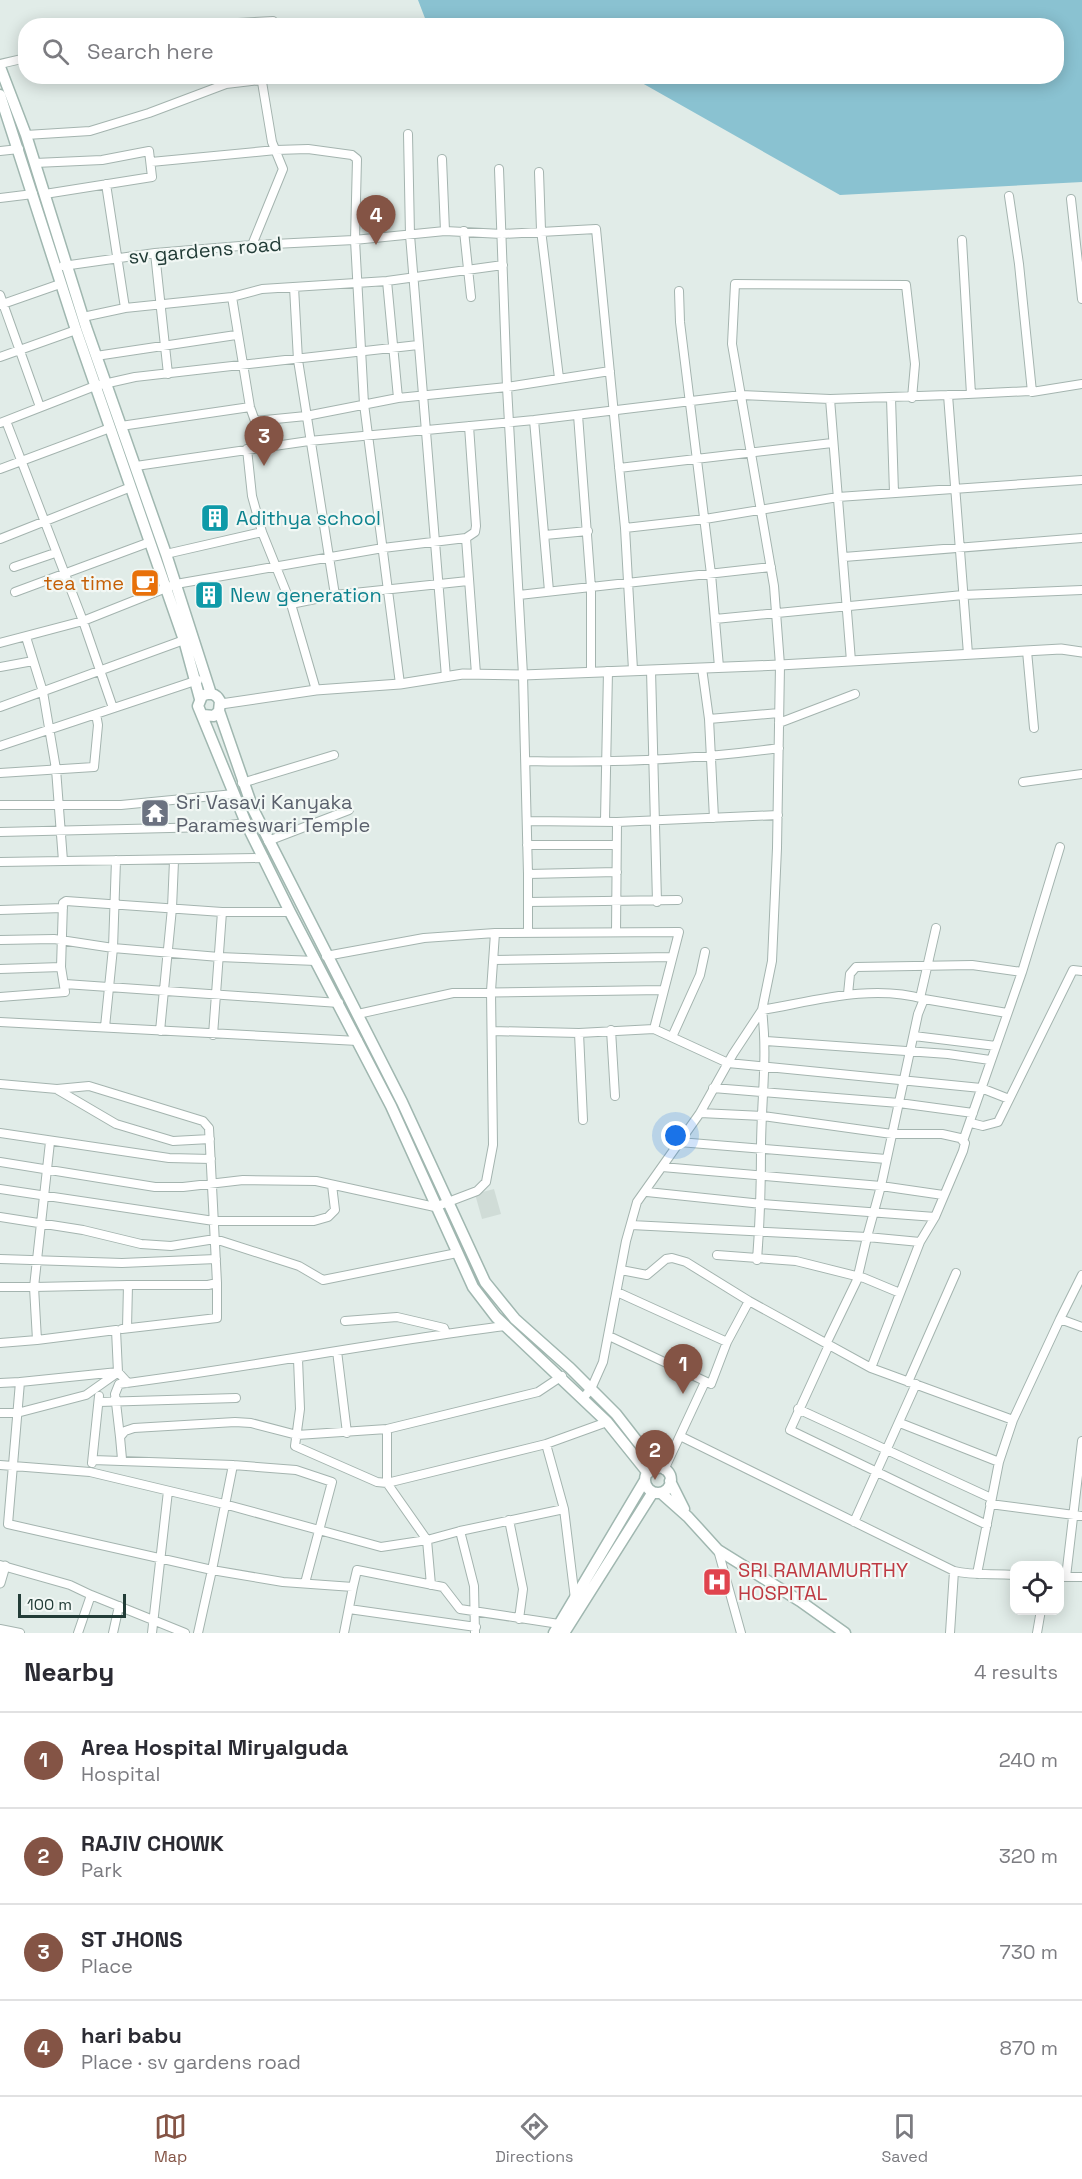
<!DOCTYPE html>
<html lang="en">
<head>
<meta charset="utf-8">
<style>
	:root { --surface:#fff; --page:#f7f7f7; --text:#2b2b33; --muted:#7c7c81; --line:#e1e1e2; --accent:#845445 }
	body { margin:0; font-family:"Space Grotesk",sans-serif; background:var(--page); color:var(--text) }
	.controls { position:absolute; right:18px; bottom:18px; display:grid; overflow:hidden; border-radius:12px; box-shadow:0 3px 15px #0003 }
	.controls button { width:54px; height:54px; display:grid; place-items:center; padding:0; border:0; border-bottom:2px solid var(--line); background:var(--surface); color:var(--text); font:30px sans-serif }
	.scale { position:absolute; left:18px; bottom:15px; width:108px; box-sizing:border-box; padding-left:6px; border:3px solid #223c37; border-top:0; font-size:16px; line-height:21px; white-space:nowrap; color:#223c37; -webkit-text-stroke:4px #f2f8f5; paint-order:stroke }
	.you { position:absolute; left:676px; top:1136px; width:21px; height:21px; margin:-15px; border:4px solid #fff; border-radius:50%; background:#1a73e8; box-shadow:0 0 0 9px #1a73e833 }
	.badge { display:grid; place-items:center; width:39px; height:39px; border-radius:50%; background:var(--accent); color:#fff; font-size:20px; font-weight:700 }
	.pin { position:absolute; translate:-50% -50px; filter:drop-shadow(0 2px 3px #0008) }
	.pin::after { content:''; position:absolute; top:32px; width:21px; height:18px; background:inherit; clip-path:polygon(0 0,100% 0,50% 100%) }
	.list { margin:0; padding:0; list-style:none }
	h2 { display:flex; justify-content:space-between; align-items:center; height:78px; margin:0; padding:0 24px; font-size:26px }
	h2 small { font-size:20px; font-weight:400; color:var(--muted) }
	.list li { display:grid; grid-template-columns:39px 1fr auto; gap:18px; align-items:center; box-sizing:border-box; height:96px; padding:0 24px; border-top:2px solid var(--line) }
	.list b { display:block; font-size:22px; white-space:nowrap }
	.list p { margin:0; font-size:20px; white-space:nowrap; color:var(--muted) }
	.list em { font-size:20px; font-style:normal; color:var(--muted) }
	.icon { flex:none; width:33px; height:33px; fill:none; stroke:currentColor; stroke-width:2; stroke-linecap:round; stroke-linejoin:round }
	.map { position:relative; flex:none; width:1082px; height:1633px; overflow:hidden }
	.search { position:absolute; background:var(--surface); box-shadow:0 3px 15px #0003; left:18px; right:18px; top:18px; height:66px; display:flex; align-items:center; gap:15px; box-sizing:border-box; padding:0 21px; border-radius:24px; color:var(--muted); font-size:22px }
	.sheet { height:462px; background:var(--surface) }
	nav { display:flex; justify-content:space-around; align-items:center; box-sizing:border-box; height:84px; border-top:2px solid var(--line); background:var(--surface); font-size:16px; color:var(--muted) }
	nav a { display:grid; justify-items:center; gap:3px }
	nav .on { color:var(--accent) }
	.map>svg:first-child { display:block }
	.built { fill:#d0dcd7 }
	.water { fill:#8ac2d1 }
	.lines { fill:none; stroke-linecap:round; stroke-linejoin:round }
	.minor-casing { stroke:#a4b4af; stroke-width:10 }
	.tertiary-casing { stroke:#a4b4af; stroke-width:11 }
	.secondary-casing { stroke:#a0b7b0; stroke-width:13 }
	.minor { stroke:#fff; stroke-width:8 }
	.tertiary { stroke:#fff; stroke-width:9 }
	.secondary { stroke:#fff; stroke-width:10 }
	.labels { text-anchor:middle; stroke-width:4.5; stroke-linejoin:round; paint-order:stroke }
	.street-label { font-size:20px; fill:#223c37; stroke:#f2f8f5 }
	.culture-label { font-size:20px; fill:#0d838f; stroke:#f2f8f5; text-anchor:start }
	.food-label { font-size:20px; fill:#c56008; stroke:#f2f8f5; text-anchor:end }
	.worship-label { font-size:20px; fill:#5b616d; stroke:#f2f8f5; text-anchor:start }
	.health-label { font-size:20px; fill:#be3a42; stroke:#f2f8f5; text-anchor:start }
</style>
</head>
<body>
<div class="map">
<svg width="1082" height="1633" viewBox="0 0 1082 1633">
	<rect width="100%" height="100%" fill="#e1ece8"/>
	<path class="built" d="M494,1189L501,1214L482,1219L475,1194Z"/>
	<path class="water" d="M418,0H1082V182L840,195L642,83L531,81L523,77L1056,76V26H428Z"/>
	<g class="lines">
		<g class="minor-casing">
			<path id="minor" d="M184,26L273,21L272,26
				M0,64L26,58
				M226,84L260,80
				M408,134L410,235L446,677
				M26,135L90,131L149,113L226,84V76
				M0,151L19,149
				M442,159L445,231
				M151,162L276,150L308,149L352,155L357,159L355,240L364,404L400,684
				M35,163L102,160L149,151L152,177L45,194
				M499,169L507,387L523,675L528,874L617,872
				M539,172L541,230L559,378
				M106,184L125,308
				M1009,196L1019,264L1032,392L1082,384
				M0,198L33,194
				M1071,199L1082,299
				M464,231L471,297
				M962,240L971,394
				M252,245L283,169L272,142L261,76
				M155,253L168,374
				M63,266L155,253L252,245L354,240L445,231L502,234L596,229L625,528L633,670
				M387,281L398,398
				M294,287L298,360L335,595
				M679,291L680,322L711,574L719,667
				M0,295L40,407
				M232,297L250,407L255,421L306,416L398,398L507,387L610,371
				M0,305L60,284
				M83,317L125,308L232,297L262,289L387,281L503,265
				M96,356L236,335
				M0,357L76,330
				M948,395L1030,391
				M891,398L894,493
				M830,399L851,661
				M578,415L591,588V672
				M534,420L549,591
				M6,421L83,621L113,708
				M0,423L95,386L135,377L418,345
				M121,426L250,407
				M247,449L252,496L262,532L291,604L316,690
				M136,466L309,441L534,420L741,395L830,399L948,395L968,654
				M619,468L832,443
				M0,469L110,428
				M625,528L705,519L838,497L1082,480
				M545,535L588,531
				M466,538L476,674
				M0,539L131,487
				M166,554L262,532
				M844,557L1082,538
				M14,567L55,553
				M15,592L150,542
				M519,595L771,567
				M291,604L335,595L468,581
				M715,619L963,595L1082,590
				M26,637L43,692L56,769L63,861
				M0,643L83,621L176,584L383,548L466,538L475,532L476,526L469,426
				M1027,651L1034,728
				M0,667L33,661
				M702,668L709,719L714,818
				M651,670L657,902
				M0,707L184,640
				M709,719L779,713
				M779,723L855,694
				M0,746L198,680
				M526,761C611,763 694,760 779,748
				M0,773L94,767L98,725L96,714
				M1023,782L1082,774
				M242,783L334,755
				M0,805H121L234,794
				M527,821L617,822L778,815
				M605,821L608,671
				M0,832L212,827L246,823
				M268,841L349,810
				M527,845H616
				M0,862L264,858
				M528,902L678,900
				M0,910L63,908
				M528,932V874
				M616,932L617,822
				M0,940L54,939L113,948L219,957L316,961
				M326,956L424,938L495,933L679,932L654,1029
				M494,960L672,957
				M0,969L61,967
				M65,984L339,1003
				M848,994L850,974L856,967L972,965L1022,972
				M0,997L65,992L61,967L63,903L66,901L222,912H290
				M920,998L936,928
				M924,999L1007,1013
				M358,1014L453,993L664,990
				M0,1022L358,1041
				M105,1027L113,948L116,860
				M611,1030L615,1096
				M160,1031L172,908L174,861
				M492,1031L579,1033L654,1029L728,1063L981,1088L1009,1099
				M579,1033L583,1120
				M213,1035L222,912
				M914,1036L996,1046
				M672,1037L700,975L705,952
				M766,1041L948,1054L990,1060
				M0,1084L57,1089L89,1086L203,1121L209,1128L217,1283L208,1285H128L127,1328
				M713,1088L899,1103L973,1113
				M58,1090L116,1124L173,1141L210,1139
				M700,1113L763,1116L892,1134H942L960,1138L965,1143L963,1151L935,1217L920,1242
				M971,1123L983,1126L998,1122L1073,970L1082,971
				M0,1133L169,1158L211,1159
				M963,1141L1022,972L1060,847
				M50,1142L34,1287L128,1285
				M679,1142L886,1159
				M0,1162L155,1187H183L243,1180L316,1181L435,1207L477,1191L486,1182L493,1145L491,991L495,933
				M662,1167L881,1186L943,1195
				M0,1189L214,1221H314L328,1217L335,1210L332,1185
				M647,1192L762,1204L935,1217
				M0,1217L83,1230L141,1244L171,1246L215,1239L299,1266L323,1280L457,1253
				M631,1225L867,1237L857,1280L827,1342
				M717,1255L796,1261L864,1278L900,1293
				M0,1259L122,1263L216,1259
				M757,1260C760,1222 761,1186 761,1149C761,1102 768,1057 762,1010C815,1001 871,984 924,999L918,1014L881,1186L867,1237L920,1242L871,1368L1013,1420L1060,1319L1082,1327
				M621,1270L647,1275L666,1259L672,1258L686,1262L749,1301L871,1368
				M0,1287H34L37,1340L116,1330L118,1372L128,1383
				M617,1292L727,1342
				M1060,1319L1082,1275
				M345,1321L397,1317L444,1328L446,1333
				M122,1329L217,1318V1283
				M609,1336L711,1384L727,1342L749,1301
				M0,1343L37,1340
				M829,1345L790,1430L987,1525
				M337,1351L347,1433
				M298,1359L300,1409L295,1446L377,1482L387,1483L546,1444L607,1422
				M118,1372L20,1382L8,1524L212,1570L198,1633
				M908,1382L956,1273
				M0,1383L20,1382
				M584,1397L591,1389L603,1362L626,1241L637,1202L700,1113L733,1054L762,1010L772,961L777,848L780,665L774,586L732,344L735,284L906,285L915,364L912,398
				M99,1402L236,1398
				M798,1409L991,1498
				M0,1413H17L86,1395L117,1373
				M900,1423L999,1462
				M387,1429V1483L427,1540L431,1585
				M680,1436L954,1571C974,1576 994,1573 1014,1575
				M120,1437L115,1394L119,1384C248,1368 376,1342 505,1326
				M546,1444L564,1509
				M122,1459L120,1437L125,1431L134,1428L235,1422L251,1423L297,1435L387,1429L538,1392L562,1376
				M93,1460L233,1465L296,1470L332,1482L305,1583
				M92,1463L99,1396
				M0,1465L90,1472L224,1504L381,1547L427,1540L460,1531
				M233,1465L212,1570L283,1582L353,1587L344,1633
				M664,1470L705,1382
				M990,1504L1082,1516
				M509,1520L523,1589L519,1619
				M854,1522L916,1384
				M718,1550L741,1633
				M0,1565L70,1585L91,1595
				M977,1574L999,1462L1013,1420
				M1060,1577H1082
				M1066,1577L1082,1441
				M353,1587L357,1570L443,1587L460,1609L559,1624
				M349,1609L476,1627
				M0,1629L20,1633
				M78,1633L91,1595L185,1633
				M113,1633L119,1606
				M152,1633L168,1491
				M475,1633L474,1586L460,1531L564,1509L575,1599
				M950,1633L954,1571
				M1037,1633L1041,1610"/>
		</g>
		<g class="tertiary-casing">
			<path id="tertiary" d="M221,704L316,690L400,684L463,674L523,675L780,665L1061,649L1082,652
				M0,1583L5,1566"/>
		</g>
		<g class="secondary-casing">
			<path id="secondary" d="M0,67L26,135L86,327L166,554L211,694
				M0,95L76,330L184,640L200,699
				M219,711L253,809L402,1102L485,1282L515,1319L570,1368L616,1414L658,1468
				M203,715L214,716L219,711L220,701C216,693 209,692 202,696L198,706L246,823L290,912L391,1106L473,1287L496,1317L607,1422L648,1473
				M645 1480a13 13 0 1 1 26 0a13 13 0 1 1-26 0Z
				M670,1481L684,1509
				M661,1493L688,1517L718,1550L800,1601L845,1633
				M554,1633L645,1480
				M564,1633L653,1492"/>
		</g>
		<use href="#minor" class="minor"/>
		<use href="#tertiary" class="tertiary"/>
		<use href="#secondary" class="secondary"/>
	</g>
	<defs>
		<g id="building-square" transform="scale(1.5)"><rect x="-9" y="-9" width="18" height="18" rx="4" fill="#0f9aa8" stroke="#f2f8f5"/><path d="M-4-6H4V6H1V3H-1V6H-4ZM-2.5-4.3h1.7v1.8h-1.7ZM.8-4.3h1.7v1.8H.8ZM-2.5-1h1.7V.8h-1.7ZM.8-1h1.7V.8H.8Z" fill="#fff"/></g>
		<g id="cafe-square" transform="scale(1.5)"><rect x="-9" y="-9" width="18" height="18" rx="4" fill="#e8710a" stroke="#f2f8f5"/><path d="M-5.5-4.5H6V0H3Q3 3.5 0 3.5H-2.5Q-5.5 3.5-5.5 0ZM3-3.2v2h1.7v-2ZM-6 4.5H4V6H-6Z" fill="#fff"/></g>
		<g id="temple-square" transform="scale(1.5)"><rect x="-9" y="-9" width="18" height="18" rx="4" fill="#6b7280" stroke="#f2f8f5"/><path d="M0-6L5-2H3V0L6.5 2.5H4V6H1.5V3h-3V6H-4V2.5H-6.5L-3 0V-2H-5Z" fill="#fff"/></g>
		<g id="hospital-square" transform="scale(1.5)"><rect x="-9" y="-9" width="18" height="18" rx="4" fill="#e0444e" stroke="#f2f8f5"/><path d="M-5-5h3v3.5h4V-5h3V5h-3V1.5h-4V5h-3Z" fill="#fff"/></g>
	</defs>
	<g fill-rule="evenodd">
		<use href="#building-square" x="215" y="518"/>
		<use href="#cafe-square" x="145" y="583"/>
		<use href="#building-square" x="209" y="595"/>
		<use href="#temple-square" x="155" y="813"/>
		<use href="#hospital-square" x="717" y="1582"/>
	</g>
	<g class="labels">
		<g class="street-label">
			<text transform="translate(205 250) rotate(-5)" y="7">sv gardens road</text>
		</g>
		<g class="culture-label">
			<text x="236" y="525">Adithya school</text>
			<text x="230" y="602">New generation</text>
		</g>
		<g class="food-label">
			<text x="124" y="590">tea time</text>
		</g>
		<g class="worship-label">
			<text x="176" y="809">Sri Vasavi Kanyaka<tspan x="176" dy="23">Parameswari Temple</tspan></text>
		</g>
		<g class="health-label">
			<text x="738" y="1577">SRI RAMAMURTHY<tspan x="738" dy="23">HOSPITAL</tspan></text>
		</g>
	</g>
</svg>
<div class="controls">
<button><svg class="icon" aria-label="locate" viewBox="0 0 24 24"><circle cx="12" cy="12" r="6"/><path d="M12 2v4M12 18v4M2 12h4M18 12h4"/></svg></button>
</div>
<div class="scale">100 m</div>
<div class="you"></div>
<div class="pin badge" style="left:683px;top:1394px">1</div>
<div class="pin badge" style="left:655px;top:1480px">2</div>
<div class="pin badge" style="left:264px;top:466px">3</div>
<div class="pin badge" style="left:376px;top:245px">4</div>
<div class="search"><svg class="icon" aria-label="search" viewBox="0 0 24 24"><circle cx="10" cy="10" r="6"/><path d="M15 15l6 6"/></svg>Search here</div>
</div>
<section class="sheet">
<h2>Nearby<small>4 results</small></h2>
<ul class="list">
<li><span class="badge">1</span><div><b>Area Hospital Miryalguda</b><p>Hospital</p></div><em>240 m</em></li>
<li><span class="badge">2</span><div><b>RAJIV CHOWK</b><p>Park</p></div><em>320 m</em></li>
<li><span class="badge">3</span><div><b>ST JHONS</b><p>Place</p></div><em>730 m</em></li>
<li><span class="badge">4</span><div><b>hari babu</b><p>Place · sv gardens road</p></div><em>870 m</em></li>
</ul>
</section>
<nav>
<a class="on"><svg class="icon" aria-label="map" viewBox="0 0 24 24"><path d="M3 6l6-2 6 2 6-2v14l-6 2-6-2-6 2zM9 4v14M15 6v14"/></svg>Map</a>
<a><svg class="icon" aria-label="directions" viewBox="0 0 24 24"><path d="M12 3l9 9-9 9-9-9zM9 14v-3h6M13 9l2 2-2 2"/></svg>Directions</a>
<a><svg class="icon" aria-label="saved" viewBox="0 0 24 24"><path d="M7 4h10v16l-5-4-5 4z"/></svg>Saved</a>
</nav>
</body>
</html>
